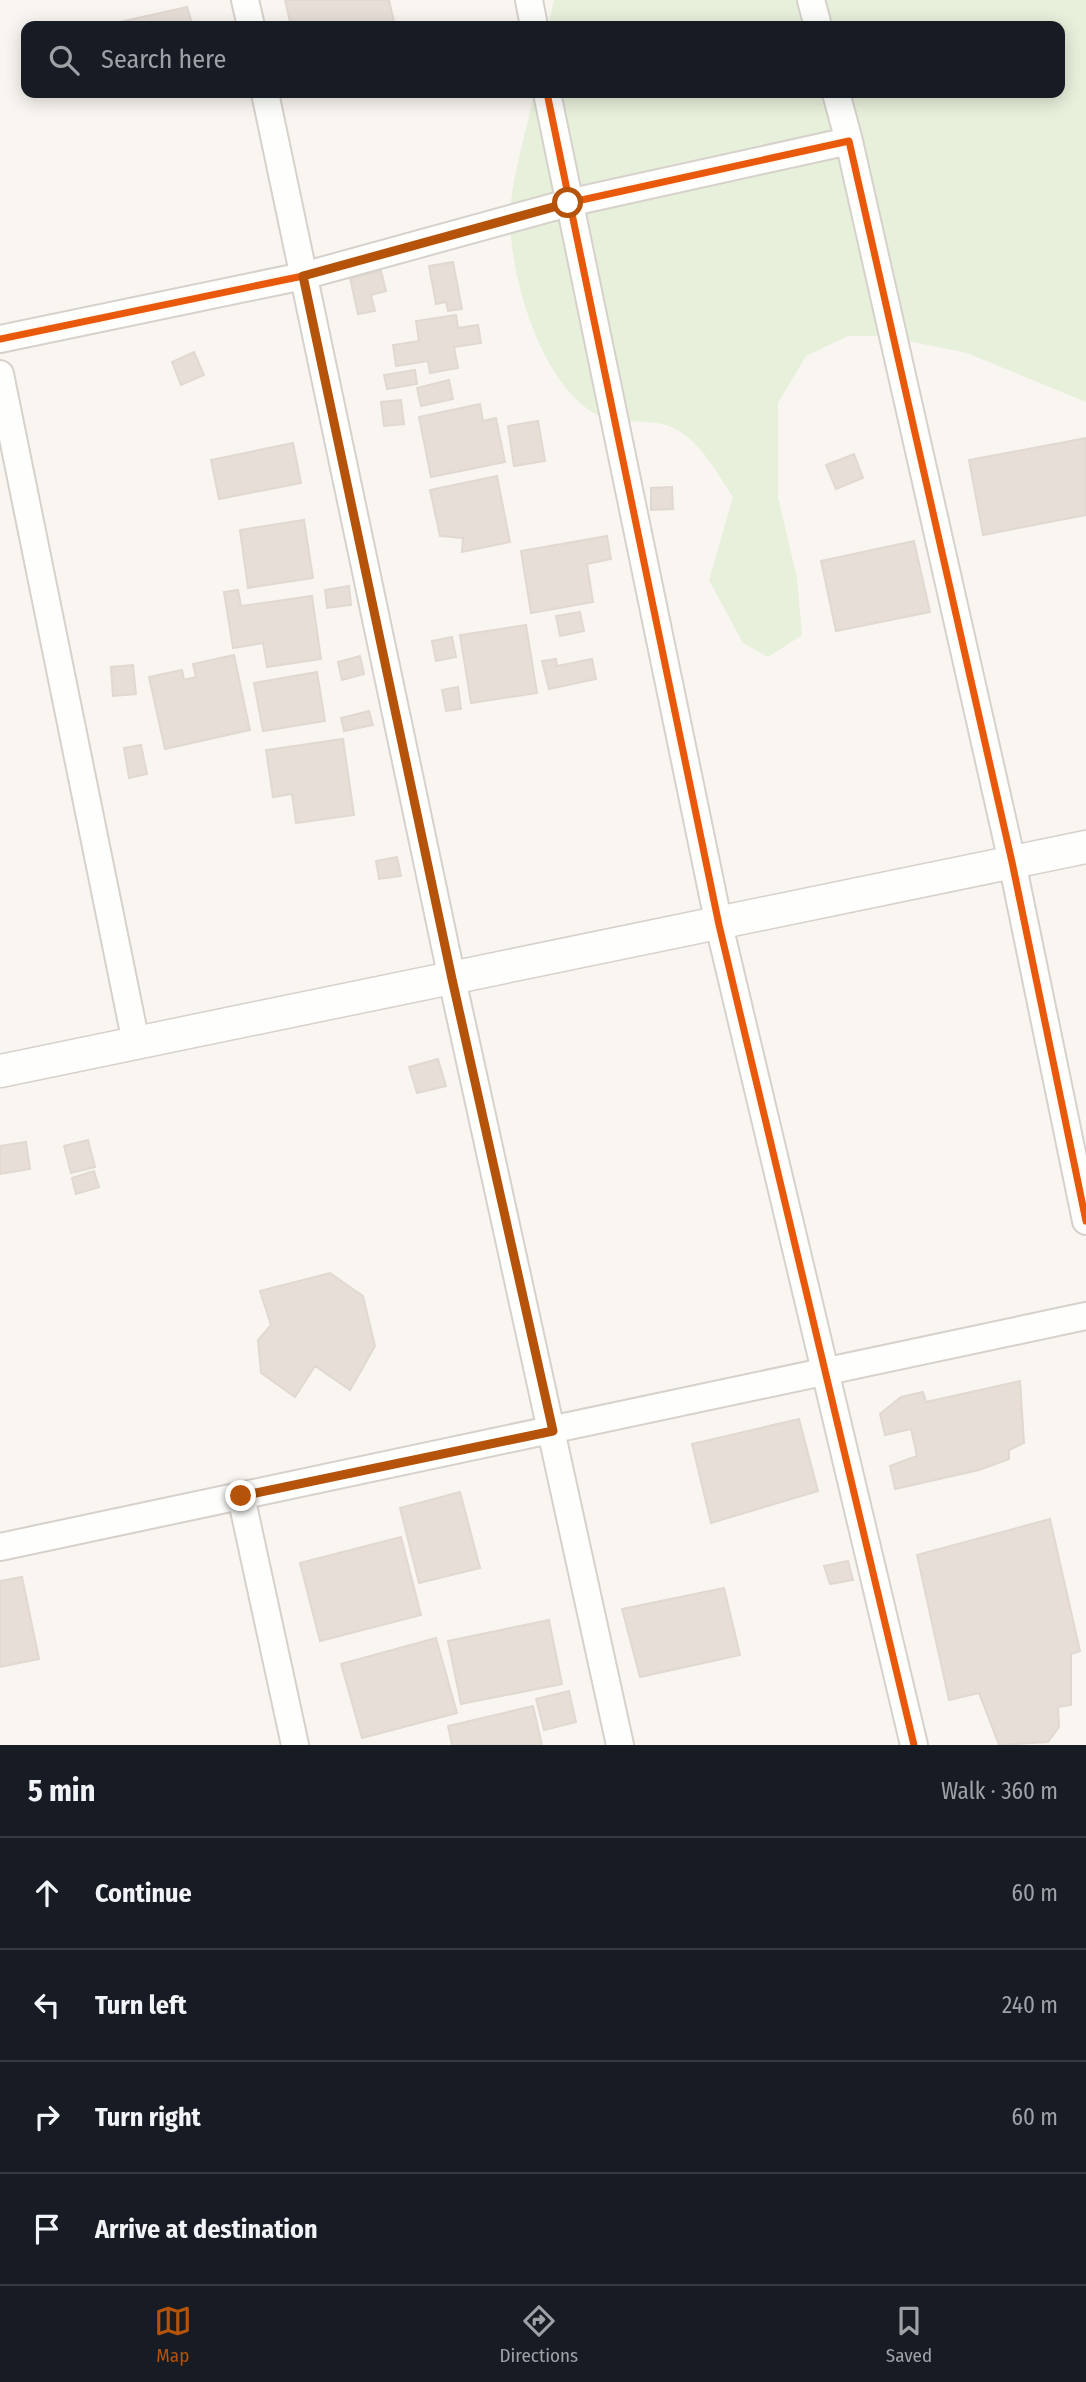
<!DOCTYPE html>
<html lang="en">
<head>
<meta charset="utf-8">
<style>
	:root { --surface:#171b24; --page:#20242c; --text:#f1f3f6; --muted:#9ea1a6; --line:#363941; --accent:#b45309 }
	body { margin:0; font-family:"Fira Sans Condensed",sans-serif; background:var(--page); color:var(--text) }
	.stop { position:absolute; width:21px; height:21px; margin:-16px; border:5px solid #b45309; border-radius:50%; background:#fff }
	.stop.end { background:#b45309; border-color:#fff; box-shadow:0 2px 7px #0008 }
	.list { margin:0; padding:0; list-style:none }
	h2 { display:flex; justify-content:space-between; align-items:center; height:91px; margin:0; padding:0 28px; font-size:30px }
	h2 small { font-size:23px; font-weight:400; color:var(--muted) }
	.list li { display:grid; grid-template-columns:46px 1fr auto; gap:21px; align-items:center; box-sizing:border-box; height:112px; padding:0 28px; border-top:2px solid var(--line) }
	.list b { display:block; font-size:26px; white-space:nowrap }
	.list em { font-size:23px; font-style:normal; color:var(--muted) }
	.icon { flex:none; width:38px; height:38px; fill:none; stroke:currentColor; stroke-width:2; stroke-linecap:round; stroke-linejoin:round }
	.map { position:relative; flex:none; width:1086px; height:1745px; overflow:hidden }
	.search { position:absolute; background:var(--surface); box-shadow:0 4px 18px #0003; left:21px; right:21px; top:21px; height:77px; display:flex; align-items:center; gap:18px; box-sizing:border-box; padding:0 24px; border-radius:14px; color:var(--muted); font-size:26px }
	.sheet { height:539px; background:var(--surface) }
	nav { display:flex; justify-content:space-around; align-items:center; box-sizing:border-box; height:98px; border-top:2px solid var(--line); background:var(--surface); font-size:19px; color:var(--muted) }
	nav a { display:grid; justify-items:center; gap:4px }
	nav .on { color:var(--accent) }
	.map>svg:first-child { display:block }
	.green { fill:#e7f0db }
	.building { fill:#e6ded7; stroke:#e2d8d2; stroke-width:2 }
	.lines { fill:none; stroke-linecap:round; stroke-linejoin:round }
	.minor-casing { stroke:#d7d1cb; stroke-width:30 }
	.tertiary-casing { stroke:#d7d1cb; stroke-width:35 }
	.minor { stroke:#fefefd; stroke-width:26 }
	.tertiary { stroke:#fefefd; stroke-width:32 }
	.cycleway-casing { stroke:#fffaf3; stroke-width:11 }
	.cycleway { stroke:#e8590c; stroke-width:7 }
	.route { stroke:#b45309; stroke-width:9 }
</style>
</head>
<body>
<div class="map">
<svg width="1086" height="1745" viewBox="0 0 1086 1745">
	<rect width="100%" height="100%" fill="#f9f5f0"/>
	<path class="green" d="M554,0H1086V402L967,353L884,336H848L806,356L778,403V497L797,578L802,635L768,657L743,643L709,580L733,497C715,471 698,435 666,425C646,419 622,424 602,417C541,392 504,263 511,202C515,166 527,129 534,93H1060V26H548Z"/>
	<path class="building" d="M285,0H389L395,26H291Z
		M187,7L193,26H102Z
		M453,262L462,309L448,311L446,302L436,304L429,266Z
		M381,271L386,291L371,295L375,311L358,314L350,278Z
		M456,315L458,328L478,325L481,343L454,347L458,368L430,373L428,361L396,366L393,345L419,341L416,321Z
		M194,352L204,375L181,385L172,362Z
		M415,370L417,384L387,389L384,375Z
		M449,380L453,399L421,406L417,388Z
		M401,400L404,424L384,426L381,402Z
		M480,404L483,421L496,418L505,462L431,477L419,417Z
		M538,421L545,461L514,466L508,426Z
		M1086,438V515L983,535L969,460Z
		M293,443L301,483L219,499L211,460Z
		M854,454L863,478L836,489L826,465Z
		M497,476L510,542L462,552L463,538L440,536L430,490Z
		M672,487L673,509L651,510V488Z
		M304,520L313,578L248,588L240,530Z
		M607,536L611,559L587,564L593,602L531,613L521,551Z
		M914,541L930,612L836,631L821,561Z
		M349,586L351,605L327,608L325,590Z
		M238,590L241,606L312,596L321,659L267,667L263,643L233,648L224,592Z
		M580,612L584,631L560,636L556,616Z
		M526,625L537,693L471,703L460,635Z
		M452,637L456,657L436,661L432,641Z
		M234,655L250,730L165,749L149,677L182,670L184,680L196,677L193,664Z
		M360,656L364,674L342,680L338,662Z
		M556,659L557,666L592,659L596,679L549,689L542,661Z
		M133,665L136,694L113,696L111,667Z
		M317,672L325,721L263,731L254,683Z
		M458,687L461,709L446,711L442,690Z
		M369,711L373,725L344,731L341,718Z
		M343,739L354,815L296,823L292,794L273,797L266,750Z
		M141,745L147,774L129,778L124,748Z
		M397,857L401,876L379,879L376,861Z
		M438,1059L446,1086L417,1093L409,1067Z
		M88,1140L95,1167L71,1173L64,1146Z
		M26,1142L30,1169L0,1174V1146Z
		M94,1171L99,1187L76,1194L72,1178Z
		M330,1273L363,1296L375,1346L350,1390L315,1366L295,1397L261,1373L258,1340L271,1325L260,1291Z
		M1020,1381L1024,1443L1009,1450V1459L979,1470L895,1489L890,1466L917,1456L911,1429L885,1435L880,1414L901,1397L923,1392L926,1402Z
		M799,1419L818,1491L711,1523L692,1444Z
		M460,1492L480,1568L419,1583L400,1508Z
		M1050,1519L1080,1651L1071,1654V1705L1058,1707L1059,1727L1048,1742L999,1745L979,1693L949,1700L917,1555Z
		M401,1537L421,1615L320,1641L300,1563Z
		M848,1561L853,1580L830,1584L824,1566Z
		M22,1577L39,1659L0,1667V1581Z
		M724,1588L740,1655L640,1677L622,1609Z
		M549,1620L562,1684L461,1704L448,1641Z
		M436,1638L457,1713L362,1738L341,1664Z
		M569,1691L576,1722L544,1730L536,1699Z
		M533,1706L542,1745H452L448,1726Z"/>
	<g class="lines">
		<g class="minor-casing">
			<path id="minor" d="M245,0L251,26
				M529,0L534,26
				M811,0L818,26
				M265,93L452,979L620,1745
				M547,93L719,925L914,1745
				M836,93L849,141
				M0,339L303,276L568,203L849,141L1012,862L1086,1221
				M0,374L136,1043
				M241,1496L295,1745
				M0,1547L1086,1316"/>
		</g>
		<g class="tertiary-casing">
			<path id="tertiary" d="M0,1071L1086,847"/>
		</g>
		<use href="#minor" class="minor"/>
		<use href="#tertiary" class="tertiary"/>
		<g class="cycleway-casing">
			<path id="cycleway" d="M547,93L719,925L914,1745
				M0,339L303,276L568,203L849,141L1012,862L1086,1221"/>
		</g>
		<use href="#cycleway" class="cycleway"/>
	</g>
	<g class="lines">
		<path class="route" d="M241,1496L553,1431L452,979L303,276L568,203"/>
	</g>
</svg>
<div class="stop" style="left:568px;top:203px"></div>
<div class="stop end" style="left:241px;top:1496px"></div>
<div class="search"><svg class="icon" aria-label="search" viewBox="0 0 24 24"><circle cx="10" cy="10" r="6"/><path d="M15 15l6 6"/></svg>Search here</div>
</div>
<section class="sheet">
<h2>5 min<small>Walk · 360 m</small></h2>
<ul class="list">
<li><svg class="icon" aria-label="ahead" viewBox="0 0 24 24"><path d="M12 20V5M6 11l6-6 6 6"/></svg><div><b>Continue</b></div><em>60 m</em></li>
<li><svg class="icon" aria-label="left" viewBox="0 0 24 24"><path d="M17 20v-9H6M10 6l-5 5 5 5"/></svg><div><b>Turn left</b></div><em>240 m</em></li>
<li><svg class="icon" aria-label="right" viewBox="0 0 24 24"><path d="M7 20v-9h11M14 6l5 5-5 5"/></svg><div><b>Turn right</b></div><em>60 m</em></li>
<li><svg class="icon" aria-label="arrive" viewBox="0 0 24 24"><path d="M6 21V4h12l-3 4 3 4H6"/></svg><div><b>Arrive at destination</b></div></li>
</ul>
</section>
<nav>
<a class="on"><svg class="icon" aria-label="map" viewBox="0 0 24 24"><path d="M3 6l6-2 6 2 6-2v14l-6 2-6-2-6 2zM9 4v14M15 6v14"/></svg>Map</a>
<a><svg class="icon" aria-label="directions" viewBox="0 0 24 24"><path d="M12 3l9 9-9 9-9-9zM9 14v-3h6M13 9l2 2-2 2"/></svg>Directions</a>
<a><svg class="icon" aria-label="saved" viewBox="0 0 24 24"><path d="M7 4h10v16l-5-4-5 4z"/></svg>Saved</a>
</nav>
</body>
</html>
